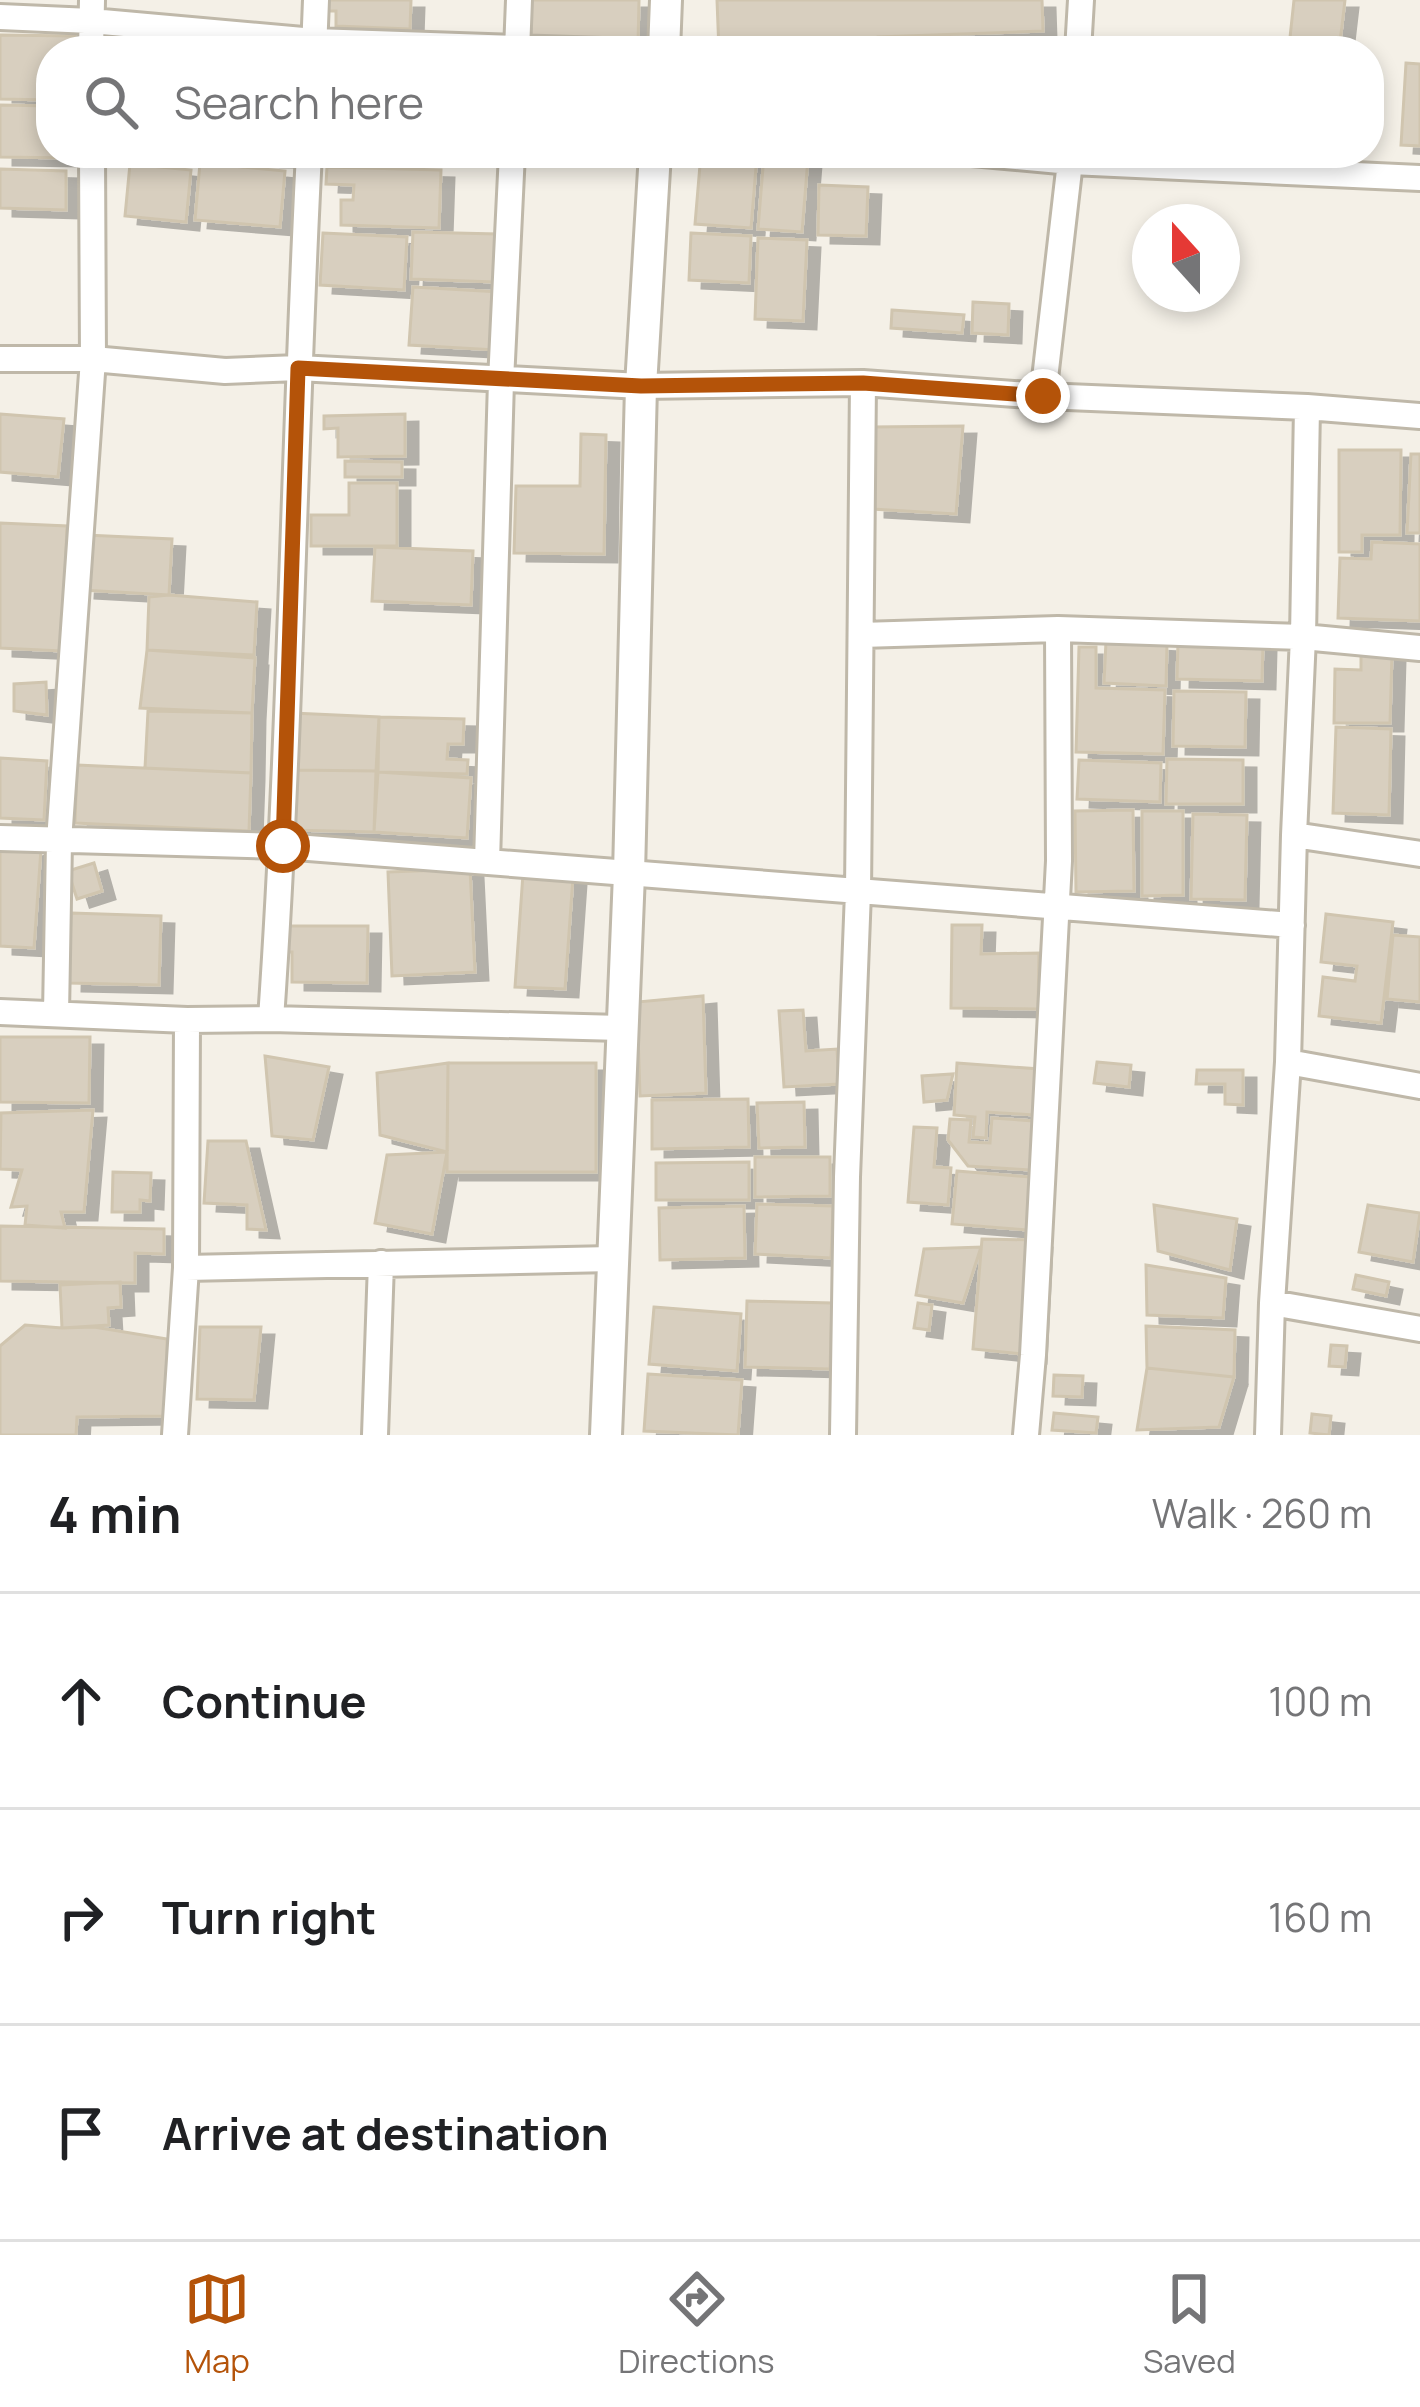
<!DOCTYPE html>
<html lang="en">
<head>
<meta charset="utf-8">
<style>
	:root { --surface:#fff; --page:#f6f6f6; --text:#202124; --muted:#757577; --line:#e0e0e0; --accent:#b45309 }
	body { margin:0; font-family:Manrope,sans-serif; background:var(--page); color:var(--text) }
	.compass { position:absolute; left:1132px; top:204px; width:108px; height:108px; border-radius:50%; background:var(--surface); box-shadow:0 6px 18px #0003; rotate:339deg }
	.stop { position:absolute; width:36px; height:36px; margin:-27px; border:9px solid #b45309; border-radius:50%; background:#fff }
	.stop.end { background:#b45309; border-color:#fff; box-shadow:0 3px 12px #0008 }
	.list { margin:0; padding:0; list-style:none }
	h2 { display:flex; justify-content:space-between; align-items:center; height:156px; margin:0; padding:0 48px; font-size:51px }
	h2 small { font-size:39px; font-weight:400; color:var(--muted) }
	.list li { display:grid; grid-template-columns:78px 1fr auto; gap:36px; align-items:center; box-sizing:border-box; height:216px; padding:0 48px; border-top:3px solid var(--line) }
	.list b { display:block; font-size:45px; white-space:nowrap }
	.list em { font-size:39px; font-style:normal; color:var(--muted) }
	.icon { flex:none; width:66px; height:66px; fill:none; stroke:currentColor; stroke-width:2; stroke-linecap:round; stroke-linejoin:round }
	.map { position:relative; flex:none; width:1420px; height:1435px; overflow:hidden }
	.search { position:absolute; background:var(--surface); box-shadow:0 6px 18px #0003; left:36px; right:36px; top:36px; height:132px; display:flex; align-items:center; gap:30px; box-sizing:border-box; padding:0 42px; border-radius:48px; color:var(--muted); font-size:45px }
	.sheet { height:804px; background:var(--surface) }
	nav { display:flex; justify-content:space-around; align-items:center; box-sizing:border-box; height:168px; border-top:3px solid var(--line); background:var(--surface); font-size:33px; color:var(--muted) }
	nav a { display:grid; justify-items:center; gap:6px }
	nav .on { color:var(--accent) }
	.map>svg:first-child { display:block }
	.building { fill:#d8cfbf; stroke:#d0c5af; stroke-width:3; filter:url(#shadow) }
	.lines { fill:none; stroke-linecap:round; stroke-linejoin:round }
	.minor-casing { stroke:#bfb8a9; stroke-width:30 }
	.tertiary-casing { stroke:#bfb8a9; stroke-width:36 }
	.minor { stroke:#fff; stroke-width:24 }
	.tertiary { stroke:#fff; stroke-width:30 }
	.route { stroke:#b45309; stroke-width:15 }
</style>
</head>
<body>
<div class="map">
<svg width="1420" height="1435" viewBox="0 0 1420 1435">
	<defs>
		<filter id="shadow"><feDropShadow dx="13" dy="8" stdDeviation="0" flood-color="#0004"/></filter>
	</defs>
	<rect width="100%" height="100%" fill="#f4f0e7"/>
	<path class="building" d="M324,0H411L410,29L336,26V11H324Z
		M529,0H639L638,44L527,41Z
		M717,0H1042L1043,31L878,37V51H719Z
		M1294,0H1345L1339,51L1289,47Z
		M0,35L75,36V51H51V100L0,99Z
		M1406,63L1420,64V146L1401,145Z
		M0,105L51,106V153H72V158L0,157Z
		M216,153H281V159L215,158Z
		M701,153L757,155L751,228L695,224Z
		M764,155L808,158L802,232L758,229Z
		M200,163L285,171L280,227L195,220Z
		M130,164L191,170L186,222L125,216Z
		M327,167L441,170L439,228L341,225V200H353L354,185L326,184Z
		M0,169L66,171V210L0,208Z
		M819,185L868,187L866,236L818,235Z
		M413,232L497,234L495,282L411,279Z
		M323,233L407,237L404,290L320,285Z
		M691,233L751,236L749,283L689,280Z
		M758,238L807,240L803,321L755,319Z
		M413,287L500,292L496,350L409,345Z
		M973,302L1009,304L1008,335L972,333Z
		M892,310L964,315L962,333L891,328Z
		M0,414L64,419L58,477L0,472Z
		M405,414V456L338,457V428L324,429V416Z
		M963,426L956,514L872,509V427Z
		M581,434L606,435L604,554L514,553L516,486H580Z
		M1339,450H1401L1400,535H1362V552H1339Z
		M1411,454H1420V533H1407Z
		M345,461L402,462V477H345Z
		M349,483H397V546H311V515H349Z
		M0,523L67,526L62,651L0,648Z
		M85,535L172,539L169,595L82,590Z
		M1372,542L1420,544V621L1338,618L1340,558L1371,559Z
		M375,547L473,551L471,605L372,601Z
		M169,595L257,602L254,655L147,650L149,597Z
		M1106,641L1167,644L1166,686L1104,683Z
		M1178,641L1263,643L1262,681L1177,679Z
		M1079,647H1096V688L1165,690L1163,754L1076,752Z
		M147,650L255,658L252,713L140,708Z
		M1361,653H1392L1390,723H1334L1335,669L1361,670Z
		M46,682L47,715L14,711V684Z
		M1174,691L1246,692L1245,747L1173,746Z
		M148,711L252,713L251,773L145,768Z
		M292,713L379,717L376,771L291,770Z
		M379,717L464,719L463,744H448L447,759L468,760L467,774L378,772Z
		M1336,727L1391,729L1389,815L1333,813Z
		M0,758L47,761L44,820L0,818Z
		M1167,759L1243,760V804H1166Z
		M1079,760L1161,763L1160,802L1077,799Z
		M77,765L251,773L249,831L75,823Z
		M291,770L376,771L374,832L289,830Z
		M378,772L471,778L467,838L374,832Z
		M1133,810L1134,891L1076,892L1075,811Z
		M1142,811H1183V895L1142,896Z
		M1193,814L1247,815L1245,900L1191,899Z
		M0,847L41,849L34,948L0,946Z
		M94,863L102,891L77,899L68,871Z
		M470,869L475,972L392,976L388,872Z
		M523,874L573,877L565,989L515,987Z
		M71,913L161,916L159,985L69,983Z
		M1326,914L1393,922L1381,1023L1319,1016L1323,977L1355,981L1357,966L1321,962Z
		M952,925H982L981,954L1039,953L1038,1009L951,1008Z
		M282,926H368L367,983L292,982V952H282Z
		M1393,935L1420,937V1002L1387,999Z
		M703,996L706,1093L640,1096L637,1002Z
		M803,1010L806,1051L837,1049L839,1084L784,1087L779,1011Z
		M0,1037H90L89,1103L0,1102Z
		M265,1056L329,1067L313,1140L272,1136Z
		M1097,1062L1131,1065L1129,1087L1094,1083Z
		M448,1063H596V1172H447Z
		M448,1063L447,1152L380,1135L377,1073Z
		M957,1063L1039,1069L1035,1115L987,1112L986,1138L973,1137L975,1117L954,1115Z
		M1197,1070H1243V1105L1225,1104V1084H1196Z
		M953,1074L947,1100L924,1102L922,1076Z
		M748,1099L749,1147L652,1149V1100Z
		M804,1102L805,1147L759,1148L757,1103Z
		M93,1110L84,1212H61L65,1228L25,1225L27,1206L11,1207L22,1170L0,1169L1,1113Z
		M992,1118L1034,1121L1030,1170L968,1166L948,1140L950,1119L971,1120L969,1142L990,1143Z
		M914,1127L937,1128L934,1167L951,1168L948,1205L908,1202Z
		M208,1141H246L266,1230L247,1229V1205L204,1203Z
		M447,1152L432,1234L375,1223L387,1155Z
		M755,1157H830V1196L755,1197Z
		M749,1162V1200H656V1163Z
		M957,1171L1031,1177L1027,1230L952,1224Z
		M113,1172L151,1173L150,1201L140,1200V1212H112Z
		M757,1204L833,1206L831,1258L755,1254Z
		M1154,1205L1237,1219L1230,1270L1158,1251Z
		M1368,1205L1420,1213L1413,1262L1359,1252Z
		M744,1206L745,1258L660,1260L659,1208Z
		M0,1226L164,1229V1254L135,1253V1283L0,1281Z
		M982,1239L1039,1240L1033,1355L973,1349Z
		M981,1247L963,1303L916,1295L924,1249Z
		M1146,1265L1226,1278L1223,1318L1147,1315Z
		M1356,1275L1389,1282L1386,1296L1353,1289Z
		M120,1282L121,1307L108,1308L109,1325L62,1328L60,1285Z
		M747,1301L832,1303L830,1369L745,1367Z
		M918,1303L932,1305L929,1330L914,1328Z
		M654,1307L741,1314L737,1371L649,1364Z
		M25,1325L62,1328L94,1327L167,1339V1416L77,1417L76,1435H0V1346Z
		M1146,1326L1235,1330L1234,1377L1147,1368Z
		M200,1327H261L254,1400L197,1399Z
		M1331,1345L1347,1346L1345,1367L1329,1366Z
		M1147,1368L1234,1377L1219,1427L1137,1430Z
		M648,1374L742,1380L738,1435L644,1431Z
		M1054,1375L1083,1376L1082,1397L1053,1396Z
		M1054,1413L1098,1417L1096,1433L1052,1430Z
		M1312,1414L1331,1416L1329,1435L1310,1433Z"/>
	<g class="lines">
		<g class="minor-casing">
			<path id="minor" d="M0,17L91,21L314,41L602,51
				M91,51L92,0
				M314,51L316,0
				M517,51L519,0
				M1078,51L1081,0
				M92,153L93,359L225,371L298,368L641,386L863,383L1043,396L1307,407L1420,416
				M972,153L1071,162L1420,178
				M0,359H93L59,841L56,1014
				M1043,396L1071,153
				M861,635L1058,629L1303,637L1420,648
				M1294,835L1420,854
				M0,838L283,846L1292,925
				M487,862L501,381L512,153
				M0,1012L187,1020L271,1019L621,1028
				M271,1019C291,731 294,442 309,153
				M1288,1062L1420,1086
				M186,1268L612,1259
				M1272,1303L1420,1329
				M175,1435L186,1268L187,1020
				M375,1435L381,1263
				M843,1435L847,1177L858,892L863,383
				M1026,1435L1033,1355L1059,861L1058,629
				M1268,1435L1272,1303L1288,1062L1294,835L1303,637L1307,407"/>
		</g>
		<g class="tertiary-casing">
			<path id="tertiary" d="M664,51L666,0
				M606,1435L629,874L641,386L655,153"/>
		</g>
		<use href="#minor" class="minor"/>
		<use href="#tertiary" class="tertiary"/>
	</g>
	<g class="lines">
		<path class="route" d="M283,846L298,368L641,386L863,383L1043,396"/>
	</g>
</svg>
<svg class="compass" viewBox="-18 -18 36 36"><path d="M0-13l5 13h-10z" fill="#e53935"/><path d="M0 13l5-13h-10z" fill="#757577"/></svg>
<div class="stop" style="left:283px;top:846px"></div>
<div class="stop end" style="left:1043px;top:396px"></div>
<div class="search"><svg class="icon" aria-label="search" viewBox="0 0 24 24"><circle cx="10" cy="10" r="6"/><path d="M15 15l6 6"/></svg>Search here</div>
</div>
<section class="sheet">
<h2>4 min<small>Walk · 260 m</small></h2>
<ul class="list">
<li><svg class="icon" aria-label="ahead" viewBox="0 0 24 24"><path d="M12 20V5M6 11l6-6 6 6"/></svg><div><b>Continue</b></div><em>100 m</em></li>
<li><svg class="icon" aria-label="right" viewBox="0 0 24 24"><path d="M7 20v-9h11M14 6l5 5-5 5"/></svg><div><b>Turn right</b></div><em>160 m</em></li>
<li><svg class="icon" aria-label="arrive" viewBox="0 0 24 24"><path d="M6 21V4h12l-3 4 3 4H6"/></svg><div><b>Arrive at destination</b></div></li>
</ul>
</section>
<nav>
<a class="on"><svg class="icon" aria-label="map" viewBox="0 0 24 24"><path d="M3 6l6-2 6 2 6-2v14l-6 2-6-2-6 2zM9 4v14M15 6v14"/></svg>Map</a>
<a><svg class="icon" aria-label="directions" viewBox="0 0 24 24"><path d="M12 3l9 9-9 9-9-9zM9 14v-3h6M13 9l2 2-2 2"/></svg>Directions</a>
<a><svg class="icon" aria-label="saved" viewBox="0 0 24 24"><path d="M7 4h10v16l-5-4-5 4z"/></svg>Saved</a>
</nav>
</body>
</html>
